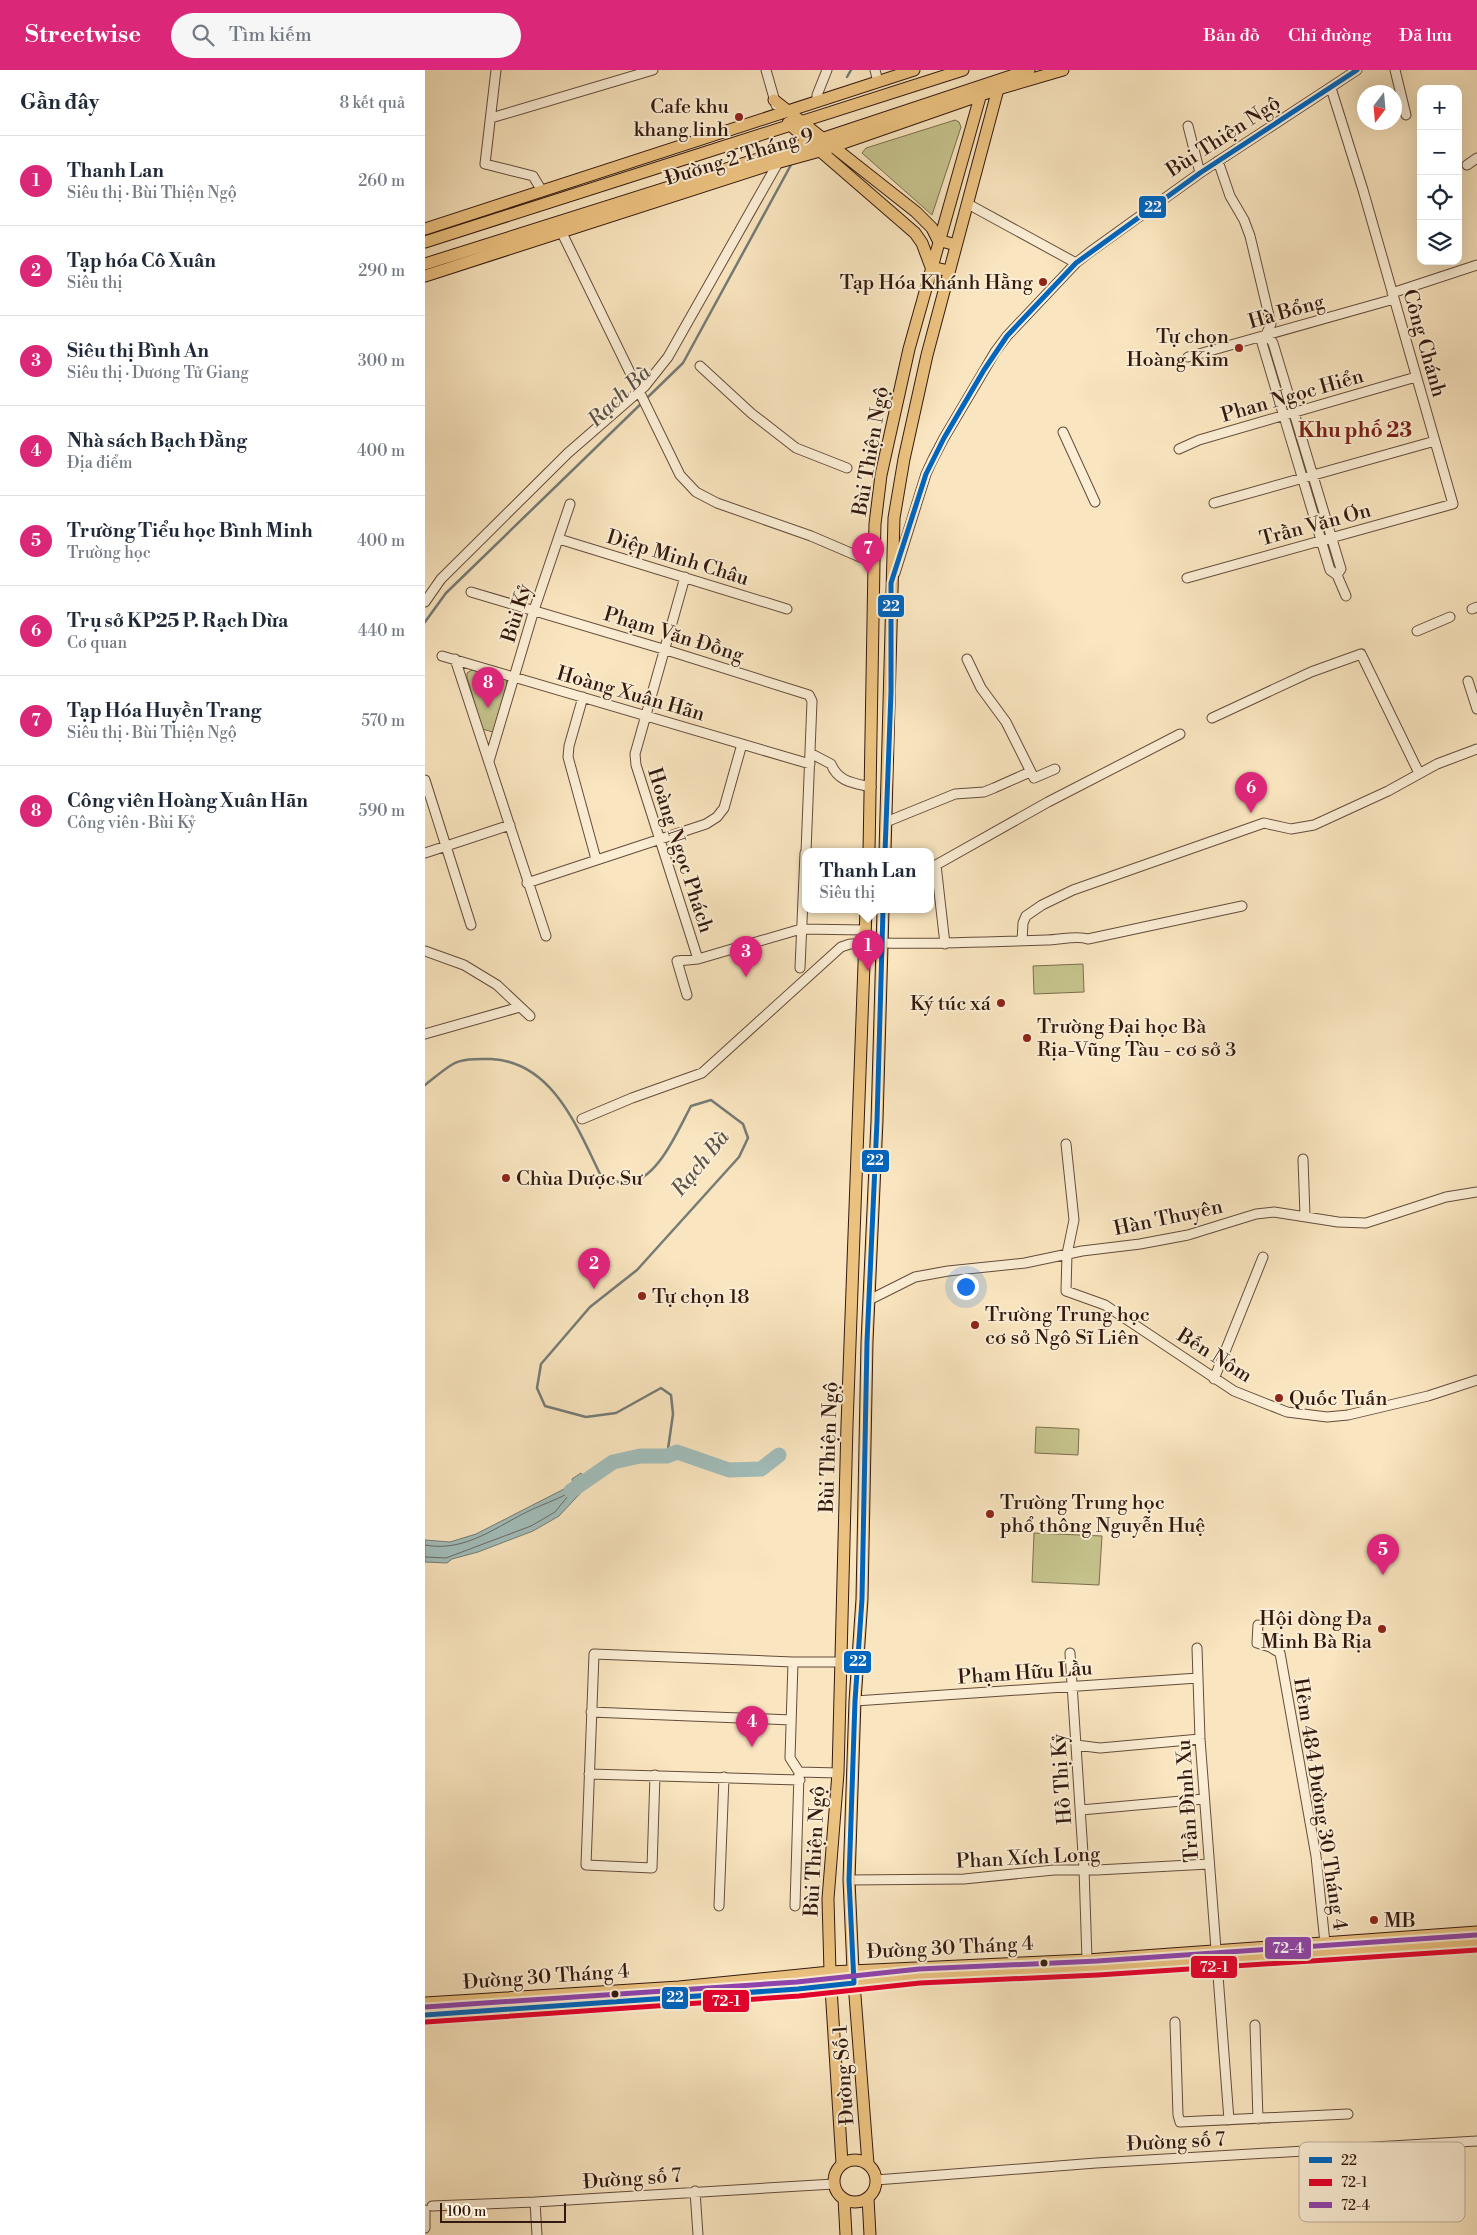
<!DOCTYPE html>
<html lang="vi">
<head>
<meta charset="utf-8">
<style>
	:root { --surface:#fff; --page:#f6f6f7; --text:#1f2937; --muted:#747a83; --line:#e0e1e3; --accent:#db2777 }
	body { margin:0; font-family:"Libre Bodoni",serif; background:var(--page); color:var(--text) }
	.controls { position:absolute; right:15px; top:15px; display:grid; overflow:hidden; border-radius:10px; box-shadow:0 5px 20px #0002 }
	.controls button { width:45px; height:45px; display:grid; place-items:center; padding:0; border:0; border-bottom:1px solid var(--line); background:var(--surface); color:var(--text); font:25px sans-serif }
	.compass { position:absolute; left:932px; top:15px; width:45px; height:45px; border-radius:50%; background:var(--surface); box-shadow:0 5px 20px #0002; rotate:196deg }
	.scale { position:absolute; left:15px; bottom:12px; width:126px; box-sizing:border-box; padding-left:5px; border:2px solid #33190f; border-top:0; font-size:14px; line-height:18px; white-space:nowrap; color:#33190f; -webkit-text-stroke:4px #fbeed5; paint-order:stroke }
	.you { position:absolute; left:540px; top:1216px; width:18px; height:18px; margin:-12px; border:4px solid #fff; border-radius:50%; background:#1a73e8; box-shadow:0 0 0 8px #1a73e833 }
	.badge { display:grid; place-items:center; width:32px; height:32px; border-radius:50%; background:var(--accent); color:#fff; font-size:16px; font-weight:700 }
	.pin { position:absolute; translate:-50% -41px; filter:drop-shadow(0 1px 2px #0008) }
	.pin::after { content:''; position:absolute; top:26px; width:18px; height:15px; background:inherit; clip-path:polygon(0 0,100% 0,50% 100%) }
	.popup { position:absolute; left:377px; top:778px; width:132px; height:65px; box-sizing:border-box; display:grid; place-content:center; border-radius:10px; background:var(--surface); filter:drop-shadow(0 1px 4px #0005); font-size:16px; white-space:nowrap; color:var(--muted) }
	.popup b { font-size:19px; color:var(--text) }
	.popup::after { content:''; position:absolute; left:50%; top:100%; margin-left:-10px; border:10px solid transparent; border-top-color:var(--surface) }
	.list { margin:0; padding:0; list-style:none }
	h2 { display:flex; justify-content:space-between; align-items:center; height:65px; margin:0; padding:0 20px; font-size:21px }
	h2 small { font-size:16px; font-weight:400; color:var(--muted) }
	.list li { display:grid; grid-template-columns:32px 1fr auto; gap:15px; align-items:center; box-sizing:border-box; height:90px; padding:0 20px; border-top:1px solid var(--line) }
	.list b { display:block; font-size:19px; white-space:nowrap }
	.list p { margin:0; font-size:16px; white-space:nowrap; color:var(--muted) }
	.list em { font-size:16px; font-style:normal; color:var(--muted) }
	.icon { flex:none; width:28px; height:28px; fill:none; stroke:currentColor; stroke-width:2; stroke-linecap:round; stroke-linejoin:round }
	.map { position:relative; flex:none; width:1052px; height:2165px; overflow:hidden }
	header { display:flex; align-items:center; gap:30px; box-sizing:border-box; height:70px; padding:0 25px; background:var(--accent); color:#fff }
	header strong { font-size:24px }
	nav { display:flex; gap:28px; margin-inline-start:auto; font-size:18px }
	.search { width:350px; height:45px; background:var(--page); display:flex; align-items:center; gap:12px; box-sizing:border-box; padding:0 18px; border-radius:28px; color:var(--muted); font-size:19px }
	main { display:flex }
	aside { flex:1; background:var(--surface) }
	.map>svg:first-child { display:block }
	.green { fill:#c5c28c; stroke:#7c6e4e }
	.water { fill:#a1bdbb; stroke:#757b76 }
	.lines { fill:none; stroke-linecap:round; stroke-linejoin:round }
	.shore { stroke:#6a6b65; stroke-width:1 }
	.stream { stroke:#757b76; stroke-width:2.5 }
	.river { stroke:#a1bdbb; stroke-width:15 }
	.minor-casing { stroke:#644c3b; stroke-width:11 }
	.major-casing { stroke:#33190f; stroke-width:13 }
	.minor { stroke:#fbeed5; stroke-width:9 }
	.major { stroke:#ecc280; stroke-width:11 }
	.bus-1-casing { stroke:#fbeed5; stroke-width:9 }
	.bus-2-casing { stroke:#fbeed5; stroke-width:9 }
	.bus-3-casing { stroke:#fbeed5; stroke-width:9 }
	.bus-1 { stroke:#0065bd; stroke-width:5 }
	.bus-2 { stroke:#e4002b; stroke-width:5 }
	.bus-3 { stroke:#8e44ad; stroke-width:5 }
	.poi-dot { fill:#8f2418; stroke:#fbeed5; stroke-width:2 }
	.bus-dot { fill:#33190f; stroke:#fbeed5; stroke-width:2 }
	.labels { text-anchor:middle; stroke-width:4; stroke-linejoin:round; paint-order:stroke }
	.poi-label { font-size:20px; fill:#33190f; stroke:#fbeed5; text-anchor:start }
	.street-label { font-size:20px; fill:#33190f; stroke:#fbeed5 }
	.water-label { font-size:21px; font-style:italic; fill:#5a524b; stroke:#fbeed5 }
	.neighbourhood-label { font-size:21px; font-weight:bold; fill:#7a1f14; stroke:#fbeed5 }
	.key { fill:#fbeed5; stroke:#bfae9a; stroke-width:1 }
	.key-label { font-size:14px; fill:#33190f }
	.line-badge { stroke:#fbeed5; stroke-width:2 }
	.badge-label { font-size:14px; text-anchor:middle; font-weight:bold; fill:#fff }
</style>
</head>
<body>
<header>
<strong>Streetwise</strong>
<div class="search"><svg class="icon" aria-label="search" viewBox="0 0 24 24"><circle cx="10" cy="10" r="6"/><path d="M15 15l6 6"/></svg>Tìm kiếm</div>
<nav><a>Bản đồ</a><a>Chỉ đường</a><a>Đã lưu</a></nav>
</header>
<main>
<aside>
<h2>Gần đây<small>8 kết quả</small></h2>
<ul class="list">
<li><span class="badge">1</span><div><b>Thanh Lan</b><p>Siêu thị · Bùi Thiện Ngộ</p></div><em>260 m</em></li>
<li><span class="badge">2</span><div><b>Tạp hóa Cô Xuân</b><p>Siêu thị</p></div><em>290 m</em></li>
<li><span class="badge">3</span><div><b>Siêu thị Bình An</b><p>Siêu thị · Dương Tử Giang</p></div><em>300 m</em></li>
<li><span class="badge">4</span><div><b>Nhà sách Bạch Đằng</b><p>Địa điểm</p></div><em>400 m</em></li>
<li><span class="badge">5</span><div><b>Trường Tiểu học Bình Minh</b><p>Trường học</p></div><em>400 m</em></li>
<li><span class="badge">6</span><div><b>Trụ sở KP25 P. Rạch Dừa</b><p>Cơ quan</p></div><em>440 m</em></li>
<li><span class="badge">7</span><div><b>Tạp Hóa Huyền Trang</b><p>Siêu thị · Bùi Thiện Ngộ</p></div><em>570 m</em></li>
<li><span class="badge">8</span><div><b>Công viên Hoàng Xuân Hãn</b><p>Công viên · Bùi Kỷ</p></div><em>590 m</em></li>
</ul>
</aside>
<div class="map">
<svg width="1052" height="2165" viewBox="0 0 1052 2165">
	<rect width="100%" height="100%" fill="#f9e5bf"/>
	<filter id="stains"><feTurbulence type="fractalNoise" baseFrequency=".004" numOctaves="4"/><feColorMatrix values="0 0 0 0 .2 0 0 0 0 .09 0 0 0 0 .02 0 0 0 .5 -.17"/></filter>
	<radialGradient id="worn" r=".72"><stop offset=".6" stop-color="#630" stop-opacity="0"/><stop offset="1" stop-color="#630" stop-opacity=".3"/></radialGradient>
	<path class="green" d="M530,50L534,52L536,57L507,145L437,83L441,78Z
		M47,600L81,608L82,616L68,662L57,659L42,607V603Z
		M658,894L659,922L609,924L608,896Z
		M611,1357L654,1359L653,1385L610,1383Z
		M609,1463L677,1466L674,1515L607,1512Z"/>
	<path class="water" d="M156,1403L164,1414L134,1446L108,1461L53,1482L27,1489L22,1493L0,1492V1470L25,1472L51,1464L141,1418L148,1413L147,1409Z"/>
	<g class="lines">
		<path class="shore" d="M0,1475C41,1483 73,1455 108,1439C119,1434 130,1430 140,1425L143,1426L130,1442L106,1456L21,1488L0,1487"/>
		<path class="stream" d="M422,7L426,0
			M0,552L21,523L258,293L367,93
			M0,1015C9,1008 18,1000 28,994C39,988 53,989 66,989C129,992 153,1060 177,1108C188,1111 197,1114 208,1111C234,1106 254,1058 266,1036L286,1030L318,1054L323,1068L314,1087L212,1200L165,1237L116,1294L112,1318L120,1336L161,1347L191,1343L236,1318L246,1325L248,1344L242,1386"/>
		<path class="river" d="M146,1421L188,1392L215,1386H242L252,1382L304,1400L336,1399L354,1385"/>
		<g class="minor-casing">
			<path id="minor" d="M71,0L60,94L108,106L117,121
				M341,0L351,35
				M450,0L453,12
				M970,0L981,45
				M392,32V25L402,0
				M66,48L228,0
				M763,56L775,103
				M793,91L805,126L819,150L825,166L846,254L837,273L905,500L912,505L921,526
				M1042,95L1052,88
				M543,134L651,193
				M137,163L255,405L271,422L292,433L386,466L449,493
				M967,223L1052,195
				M842,264L848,273L916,499L912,505
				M763,287L969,229
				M275,296L326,343L371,378L422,398
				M638,362L670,432
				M754,379L774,370L991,307
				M789,433L1010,371
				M134,469L362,539
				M470,503L501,404L508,389L519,368L570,282L582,266L651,193L665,182L775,103L932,0
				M260,507L210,684L211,695L273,889
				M762,508L1028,434L938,120L906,18
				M46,522L238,579L384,625L387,631L381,782
				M0,532L16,509L143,383L220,316L243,287L354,91
				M1047,539L1052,537
				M992,561L1025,547
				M17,586L385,694
				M30,589L121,866
				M542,589L556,618L581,652L609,708L630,699
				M1043,611L1052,639
				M158,627L144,676L143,687L171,789
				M787,648L886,602L936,584L994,703
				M385,683L406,694C413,712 429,713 446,717
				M64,691L109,540L145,434
				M0,710L46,855
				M461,752L530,724L559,722L569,718L605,702
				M0,783L85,755
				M102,813L281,754L292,747L299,738L317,674
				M597,871L598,853L601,846L617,835L648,820L839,753L866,759L889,755L963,721L1012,694L1052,679
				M457,873C512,874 567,872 622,870C634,870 652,865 663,869L817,836
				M520,874L511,795L623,732L755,664
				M0,881L39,895L72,915L105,946
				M375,898L380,783
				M262,925L252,891L273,889L376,859L440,860
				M0,964L95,937
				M157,1049L207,1028L277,1003L416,877L425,874H440
				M641,1074L649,1150L642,1184L641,1221L680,1235L809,1321L862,1342L902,1347L923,1345L1003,1326L1052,1310
				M878,1089L880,1146
				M444,1230L490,1207L523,1201L600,1193L657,1181L715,1174L763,1165L831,1144L849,1142L913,1152L941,1153L1021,1127L1052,1122
				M789,1309L838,1187
				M833,1555L832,1573L845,1577L855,1583L891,1786L900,1873
				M772,1578L775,1669L804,2050
				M645,1583L659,1799L662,1890
				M368,1592L365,1688L374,1702L413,1703
				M430,1631L773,1608
				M166,1642L366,1650
				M651,1675L675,1678L775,1669
				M164,1704L375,1710
				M230,1705L227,1798L161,1795L169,1584L368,1592H417
				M656,1740L779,1729
				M424,1810L539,1809L629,1800H672L784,1794
				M294,1836L299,1707
				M370,1836L374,1704
				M750,1952L753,2045L755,2052L923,2044
				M830,1955L833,2049
				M451,2110L671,2093L1052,2071
				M270,2121L273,2165
				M110,2132L112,2165
				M7,2136L110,2132L409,2114
				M0,2140V2158"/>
		</g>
		<g class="major-casing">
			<path id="major" d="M349,30L491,142L507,158L513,170L531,175
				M363,53L490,163L497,173L506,197L524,201
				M0,159L489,0
				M0,172C179,114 359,58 538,0
				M0,194L387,72L604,0
				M0,206L344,95L395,81L573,19L638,0
				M444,782L449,493L450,454L456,405L484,279L555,27
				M460,782L469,448L479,389L502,285L573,19
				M0,1933L254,1917L405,1902L662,1890L1052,1862
				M0,1945L373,1919L494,1906L672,1898L1052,1872
				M409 2111a21 21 0 1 1 42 0a21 21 0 1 1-42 0Z
				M417,2093L405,1902L403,1829L413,1703L422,1355L441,840
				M443,2094L428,1900L424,1810L430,1631L437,1529L442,1272L452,1051L458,840
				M443,2128L445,2165
				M419,2129L421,2165"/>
		</g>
		<use href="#minor" class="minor"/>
		<use href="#major" class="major"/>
		<g class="bus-1-casing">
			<path id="bus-1" d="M460,782L466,622V513L501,404L519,368L559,300L582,266L651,193L775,103L932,0
				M0,1945L373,1919L429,1913L424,1810L430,1631L437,1529L442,1272L452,1051L458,840"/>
		</g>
		<g class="bus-2-casing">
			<path id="bus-2" d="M1,1952L374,1926L495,1913L673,1905L1052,1880"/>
		</g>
		<g class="bus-3-casing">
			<path id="bus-3" d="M0,1937L372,1912L494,1899L672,1891L1051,1865"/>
		</g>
		<use href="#bus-1" class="bus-1"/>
		<use href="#bus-2" class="bus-2"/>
		<use href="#bus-3" class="bus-3"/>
	</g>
	<g class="poi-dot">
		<circle cx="314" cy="47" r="5"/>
		<circle cx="618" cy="212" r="5"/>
		<circle cx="814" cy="278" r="5"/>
		<circle cx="576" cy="933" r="5"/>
		<circle cx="602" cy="968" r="5"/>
		<circle cx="81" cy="1108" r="5"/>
		<circle cx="217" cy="1226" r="5"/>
		<circle cx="550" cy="1255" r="5"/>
		<circle cx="854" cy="1328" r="5"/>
		<circle cx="565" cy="1444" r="5"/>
		<circle cx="957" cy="1559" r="5"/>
		<circle cx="949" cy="1850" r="5"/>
	</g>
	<g class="bus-dot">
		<circle cx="619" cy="1893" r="4.5"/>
		<circle cx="190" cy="1924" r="4.5"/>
	</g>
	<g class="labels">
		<g class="poi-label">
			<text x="304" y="43" text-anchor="end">Cafe khu<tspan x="304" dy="23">khang linh</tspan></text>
			<text x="608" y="219" text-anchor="end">Tạp Hóa Khánh Hằng</text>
			<text x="804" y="273" text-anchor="end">Tự chọn<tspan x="804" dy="23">Hoàng Kim</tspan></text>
			<text x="566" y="940" text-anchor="end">Ký túc xá</text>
			<text x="612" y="963">Trường Đại học Bà<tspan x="612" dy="23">Rịa-Vũng Tàu - cơ sở 3</tspan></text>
			<text x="91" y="1115">Chùa Dược Sư</text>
			<text x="227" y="1233">Tự chọn 18</text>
			<text x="560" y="1251">Trường Trung học<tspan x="560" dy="23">cơ sở Ngô Sĩ Liên</tspan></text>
			<text x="864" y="1335">Quốc Tuấn</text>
			<text x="575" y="1439">Trường Trung học<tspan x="575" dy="23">phổ thông Nguyễn Huệ</tspan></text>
			<text x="947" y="1555" text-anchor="end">Hội dòng Đa<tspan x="947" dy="23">Minh Bà Rịa</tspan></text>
			<text x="959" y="1857">MB</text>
		</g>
		<g class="street-label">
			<text transform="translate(798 66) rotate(-33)" y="7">Bùi Thiện Ngộ</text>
			<text transform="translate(314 86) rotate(-17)" y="7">Đường 2 Tháng 9</text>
			<text transform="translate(861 241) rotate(-16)" y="7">Hà Bổng</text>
			<text transform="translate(1000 273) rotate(74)" y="7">Công Chánh</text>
			<text transform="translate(867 325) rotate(-16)" y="7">Phan Ngọc Hiển</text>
			<text transform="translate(445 381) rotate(-80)" y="7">Bùi Thiện Ngộ</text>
			<text transform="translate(890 454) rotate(-15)" y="7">Trần Văn Ơn</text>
			<text transform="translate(253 487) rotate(17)" y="7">Diệp Minh Châu</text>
			<text transform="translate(91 543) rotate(-73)" y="7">Bùi Kỷ</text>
			<text transform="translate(249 564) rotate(17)" y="7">Phạm Văn Đồng</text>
			<text transform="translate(206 623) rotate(16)" y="7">Hoàng Xuân Hãn</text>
			<text transform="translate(256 780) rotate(72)" y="7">Hoàng Ngọc Phách</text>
			<text transform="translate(743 1147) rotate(-12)" y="7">Hàn Thuyên</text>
			<text transform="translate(790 1285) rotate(32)" y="7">Bến Nôm</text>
			<text transform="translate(403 1377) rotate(-88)" y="7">Bùi Thiện Ngộ</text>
			<text transform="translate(600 1602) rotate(-4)" y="7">Phạm Hữu Lầu</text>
			<text transform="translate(636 1709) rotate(-94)" y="7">Hồ Thị Kỷ</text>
			<text transform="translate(762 1731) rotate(-94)" y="7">Trần Đình Xu</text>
			<text transform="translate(896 1734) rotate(81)" y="7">Hẻm 484 Đường 30 Tháng 4</text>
			<text transform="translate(389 1781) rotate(-87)" y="7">Bùi Thiện Ngộ</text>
			<text transform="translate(603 1787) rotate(-3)" y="7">Phan Xích Long</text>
			<text transform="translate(525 1877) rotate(-3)" y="7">Đường 30 Tháng 4</text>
			<text transform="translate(121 1906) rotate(-4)" y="7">Đường 30 Tháng 4</text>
			<text transform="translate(418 2005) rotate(-94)" y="7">Đường Số 1</text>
			<text transform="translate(751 2071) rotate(-3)" y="7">Đường số 7</text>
			<text transform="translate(207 2108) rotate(-4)" y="7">Đường số 7</text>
		</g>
		<g class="water-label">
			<text transform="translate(194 326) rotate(-44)" y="7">Rạch Bà</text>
			<text transform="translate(275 1093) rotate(-51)" y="7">Rạch Bà</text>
		</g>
		<g class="neighbourhood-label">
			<text x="930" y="367">Khu phố 23</text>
		</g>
	</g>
	<rect x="874" y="2072" width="166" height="80" rx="8" class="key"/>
	<rect x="884" y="2087" width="23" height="6" fill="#0065bd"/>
	<rect x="884" y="2109" width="23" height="7" fill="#e4002b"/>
	<rect x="884" y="2132" width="23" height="6" fill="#8e44ad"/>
	<g class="key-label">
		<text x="916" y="2095">22</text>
		<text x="916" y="2117">72-1</text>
		<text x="916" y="2140">72-4</text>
	</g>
	<g class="line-badge">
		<rect x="713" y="125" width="29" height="24" rx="5" fill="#0065bd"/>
		<rect x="452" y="524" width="28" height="24" rx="5" fill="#0065bd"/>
		<rect x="436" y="1079" width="29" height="24" rx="5" fill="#0065bd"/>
		<rect x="418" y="1580" width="29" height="24" rx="5" fill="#0065bd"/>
		<rect x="839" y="1866" width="48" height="24" rx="5" fill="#8e44ad"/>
		<rect x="765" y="1885" width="48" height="24" rx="5" fill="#e4002b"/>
		<rect x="236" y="1916" width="28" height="24" rx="5" fill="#0065bd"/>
		<rect x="277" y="1919" width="48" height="24" rx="5" fill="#e4002b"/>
	</g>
	<g class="badge-label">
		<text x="728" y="142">22</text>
		<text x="466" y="541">22</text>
		<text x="450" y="1095">22</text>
		<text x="433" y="1596">22</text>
		<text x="863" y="1883">72-4</text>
		<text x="789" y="1902">72-1</text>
		<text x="250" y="1932">22</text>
		<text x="301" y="1936">72-1</text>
	</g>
	<rect width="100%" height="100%" filter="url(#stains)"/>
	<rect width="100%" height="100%" fill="url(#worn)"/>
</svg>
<div class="controls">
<button>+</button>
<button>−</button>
<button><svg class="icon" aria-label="locate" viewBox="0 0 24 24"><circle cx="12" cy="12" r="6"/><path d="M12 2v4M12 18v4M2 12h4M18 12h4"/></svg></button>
<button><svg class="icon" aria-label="layers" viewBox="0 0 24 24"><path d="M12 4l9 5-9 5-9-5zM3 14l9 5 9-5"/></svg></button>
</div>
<svg class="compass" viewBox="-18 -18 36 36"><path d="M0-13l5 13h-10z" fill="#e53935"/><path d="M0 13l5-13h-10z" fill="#747a83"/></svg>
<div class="scale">100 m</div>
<div class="you"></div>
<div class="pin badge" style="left:443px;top:901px">1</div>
<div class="popup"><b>Thanh Lan</b>Siêu thị</div>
<div class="pin badge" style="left:169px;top:1219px">2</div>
<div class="pin badge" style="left:321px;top:907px">3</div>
<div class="pin badge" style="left:327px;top:1677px">4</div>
<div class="pin badge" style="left:958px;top:1505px">5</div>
<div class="pin badge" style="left:826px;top:743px">6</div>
<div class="pin badge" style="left:443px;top:504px">7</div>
<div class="pin badge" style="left:63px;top:638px">8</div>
</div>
</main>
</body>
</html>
